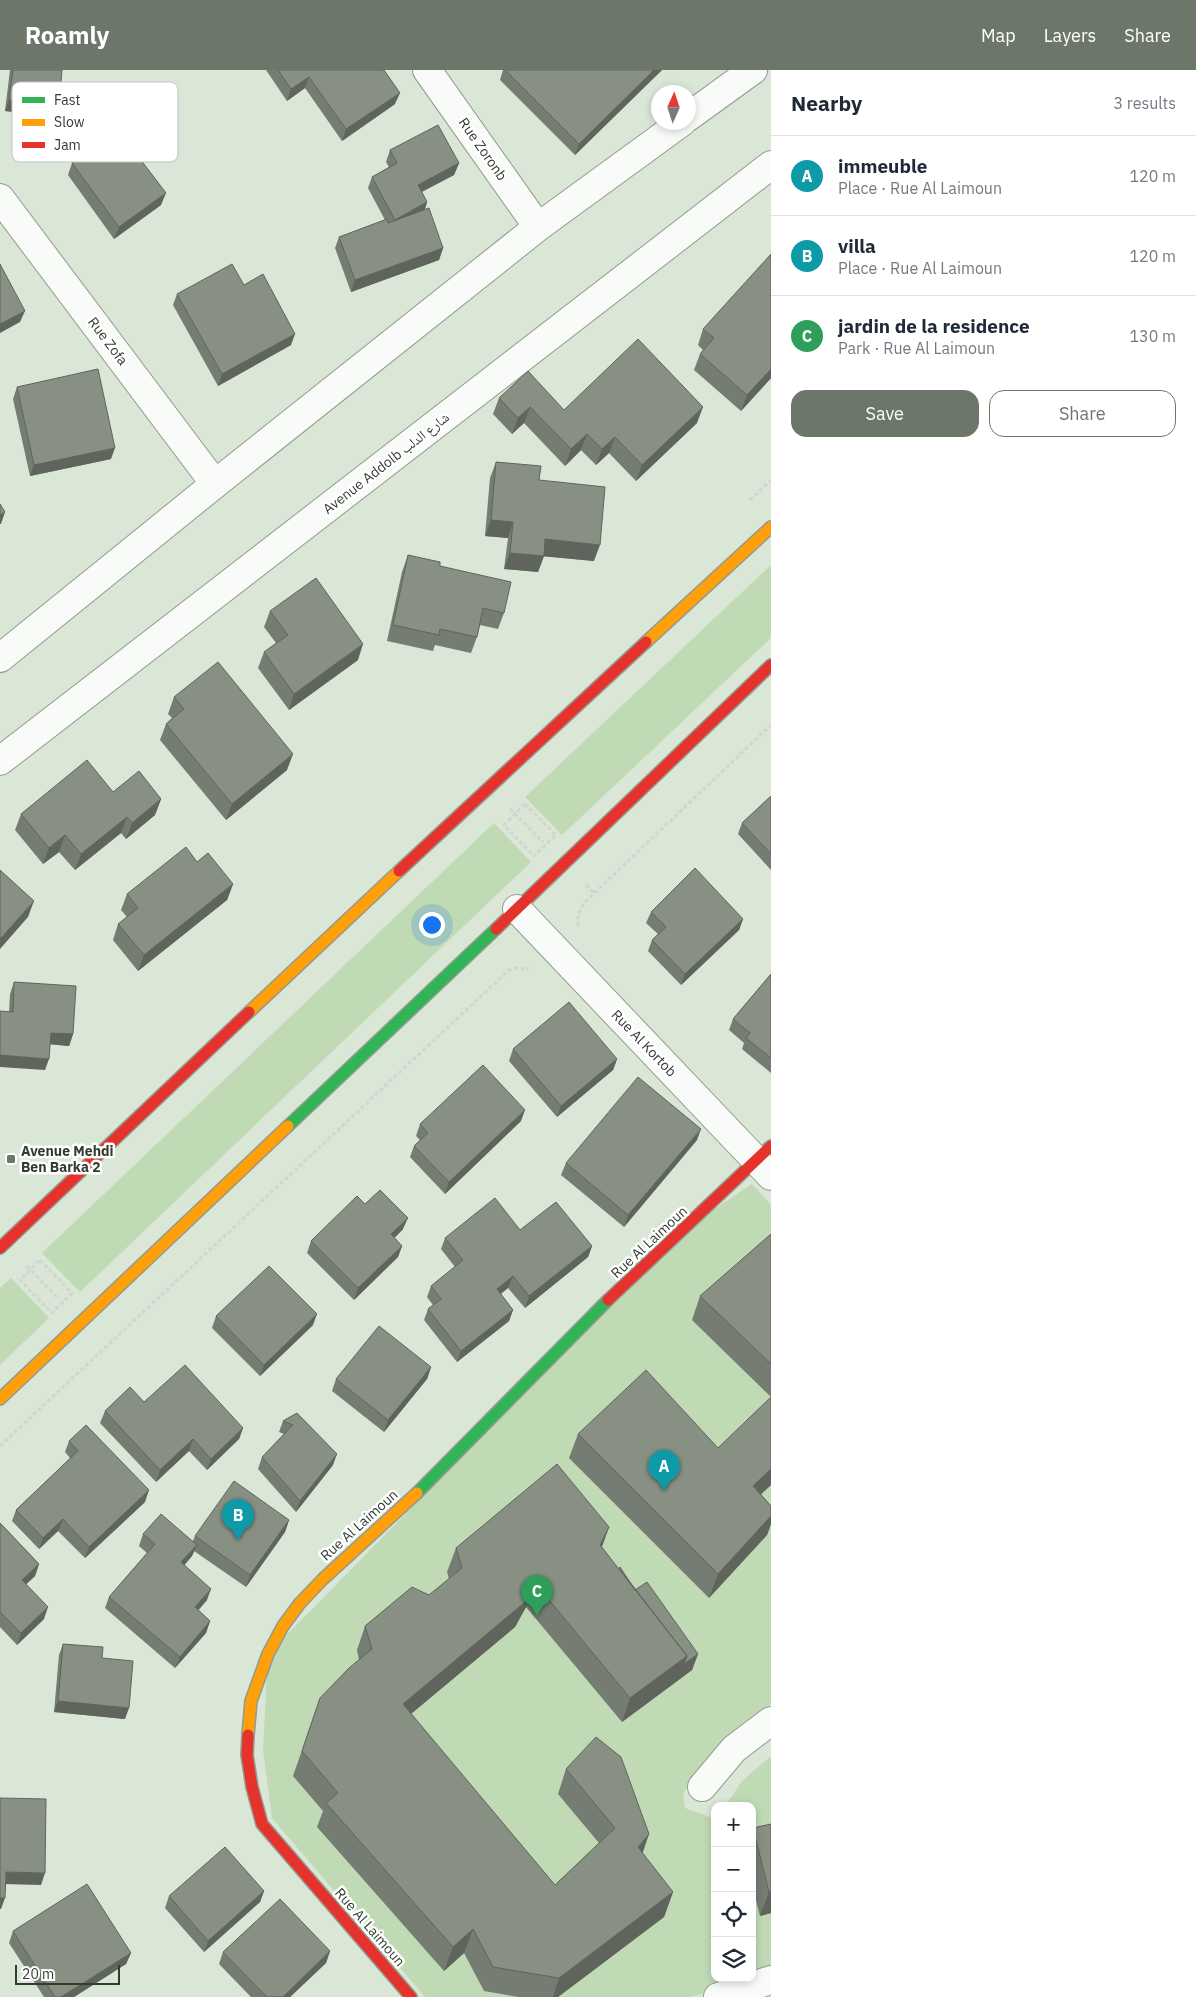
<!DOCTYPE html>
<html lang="en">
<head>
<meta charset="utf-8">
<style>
	:root { --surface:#fff; --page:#f6f6f7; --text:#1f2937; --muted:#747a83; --line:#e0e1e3; --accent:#6d7769 }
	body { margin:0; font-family:"IBM Plex Sans","Noto Naskh Arabic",sans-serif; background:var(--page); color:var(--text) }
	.controls { position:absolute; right:15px; bottom:15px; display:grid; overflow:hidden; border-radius:10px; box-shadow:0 2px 8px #0003 }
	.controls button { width:45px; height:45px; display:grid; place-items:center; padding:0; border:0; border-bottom:1px solid var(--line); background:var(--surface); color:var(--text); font:25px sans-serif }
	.compass { position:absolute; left:651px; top:15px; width:45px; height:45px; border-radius:50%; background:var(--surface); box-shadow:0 2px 8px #0003; rotate:3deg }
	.scale { position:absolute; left:15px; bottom:12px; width:105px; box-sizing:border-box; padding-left:5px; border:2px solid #323b2f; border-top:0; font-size:14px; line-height:18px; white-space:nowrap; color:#323b2f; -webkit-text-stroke:4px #fff; paint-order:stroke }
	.you { position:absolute; left:431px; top:854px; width:18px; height:18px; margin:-12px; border:4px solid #fff; border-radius:50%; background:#1a73e8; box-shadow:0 0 0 8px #1a73e833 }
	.badge { display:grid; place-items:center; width:32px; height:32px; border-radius:50%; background:var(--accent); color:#fff; font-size:16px; font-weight:700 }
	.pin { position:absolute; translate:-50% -41px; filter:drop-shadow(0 1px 2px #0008) }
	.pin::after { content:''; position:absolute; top:26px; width:18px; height:15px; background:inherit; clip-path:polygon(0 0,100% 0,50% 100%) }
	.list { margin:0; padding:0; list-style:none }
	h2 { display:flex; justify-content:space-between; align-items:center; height:65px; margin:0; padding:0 20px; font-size:21px }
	h2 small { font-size:16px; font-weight:400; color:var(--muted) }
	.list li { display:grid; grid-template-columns:32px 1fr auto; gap:15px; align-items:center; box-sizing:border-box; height:80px; padding:0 20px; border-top:1px solid var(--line) }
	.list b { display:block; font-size:19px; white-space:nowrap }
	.list p { margin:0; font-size:16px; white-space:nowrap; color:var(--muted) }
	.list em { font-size:16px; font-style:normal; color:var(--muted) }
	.actions { display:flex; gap:10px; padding:15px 20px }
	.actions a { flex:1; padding:11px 0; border:1px solid var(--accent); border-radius:15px; text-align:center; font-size:18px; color:var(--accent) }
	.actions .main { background:var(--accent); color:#fff }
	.icon { flex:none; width:28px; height:28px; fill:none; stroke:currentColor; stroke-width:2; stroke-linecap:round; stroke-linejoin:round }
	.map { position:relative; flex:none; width:771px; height:1927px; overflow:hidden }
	header { display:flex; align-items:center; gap:30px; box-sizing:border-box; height:70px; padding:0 25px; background:var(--accent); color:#fff }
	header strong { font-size:24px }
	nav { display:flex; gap:28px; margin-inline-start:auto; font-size:18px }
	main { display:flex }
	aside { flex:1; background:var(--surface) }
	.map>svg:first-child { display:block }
	.green { fill:#c0dab6 }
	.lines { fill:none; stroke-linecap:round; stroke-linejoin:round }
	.street-casing { stroke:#929b8e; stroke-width:30 }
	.fast-casing { stroke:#929b8e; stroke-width:14 }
	.slow-casing { stroke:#929b8e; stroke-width:14 }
	.jam-casing { stroke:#929b8e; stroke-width:14 }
	.path { stroke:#d2d5d1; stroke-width:3; stroke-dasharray:4 2.5; stroke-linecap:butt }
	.street { stroke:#f9fbf9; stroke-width:28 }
	.fast { stroke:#30b455; stroke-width:11 }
	.slow { stroke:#ff9f0a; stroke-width:11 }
	.jam { stroke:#e5322d; stroke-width:11 }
	.wall { fill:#757c72 }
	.shaded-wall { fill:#5f655c }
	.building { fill:#889084; stroke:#5f655c }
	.poi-dot { fill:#6d7769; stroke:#fff; stroke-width:2 }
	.labels { text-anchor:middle; stroke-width:5; stroke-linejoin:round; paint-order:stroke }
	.street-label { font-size:14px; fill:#323b2f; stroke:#fff }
	.poi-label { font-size:14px; font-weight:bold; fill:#323b2f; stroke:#fff; text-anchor:start }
	.key { fill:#fff; stroke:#c2c4c1; stroke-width:1 }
	.key-label { font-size:14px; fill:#323b2f }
</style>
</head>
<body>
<header>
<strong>Roamly</strong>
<nav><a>Map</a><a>Layers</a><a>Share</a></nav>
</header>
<main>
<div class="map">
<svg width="771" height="1927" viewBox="0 0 771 1927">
	<rect width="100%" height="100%" fill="#dae6d6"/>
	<path class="green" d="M771,495V568L562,765L525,727Z
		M494,753L531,792L80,1222L42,1183Z
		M752,1114L771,1135V1634L720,1672L683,1723L685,1738L715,1749V1908H747L692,1927H425L272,1748L263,1680L268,1584L686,1158Z
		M11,1208L49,1248L0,1295V1218Z
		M771,1686V1900L752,1906V1736H725L742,1711Z"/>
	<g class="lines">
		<g class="street-casing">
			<path id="street" d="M427,0L538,157
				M688,47L753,0
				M0,128L215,414
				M0,588L215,414L538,157L682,52
				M0,691L771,95
				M517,839L771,1106
				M702,1717L734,1679L771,1651
				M718,1927L771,1910"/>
		</g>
		<g class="fast-casing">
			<path id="fast" d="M288,1056L496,859
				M417,1423L608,1230"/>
		</g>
		<g class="slow-casing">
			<path id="slow" d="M646,572L771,457
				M249,942L399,801
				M0,1329L288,1056
				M248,1665L251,1631L268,1584L283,1556L300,1533L323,1509L417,1423"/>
		</g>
		<g class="jam-casing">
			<path id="jam" d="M399,801L646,572
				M496,859L771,595
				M0,1178L249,942
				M608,1230L771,1076
				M248,1665L247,1685L252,1717L262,1754L411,1927"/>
		</g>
		<path class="path" d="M750,430L771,410
			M525,734L556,765L534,786L504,755Z
			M510,739L543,772
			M586,815L595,824
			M578,856V844L584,833L771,655
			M40,1190L72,1223L52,1243L20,1210Z
			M27,1196L59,1229
			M0,1376L509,900L517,898L528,899"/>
		<use href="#street" class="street"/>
		<use href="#fast" class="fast"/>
		<use href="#slow" class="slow"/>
		<use href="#jam" class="jam"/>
	</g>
	<path class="wall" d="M10,0H62L54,46L5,41Z
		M266,0H384L395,34L342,71L305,18L287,31Z
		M503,0H662L575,85L500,10Z
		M129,39L168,65L138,86L161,135L114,169L68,105L72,93L127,54L125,51Z
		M390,80L459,93L454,105L422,122L427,132L425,140L443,178L439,190L351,222L335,178L339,167L385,150L368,118L372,107L389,97L386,92Z
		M244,215L291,275L218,316L173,235L177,224Z
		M703,259L771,308L741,341L694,300L700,284L703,280L698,275Z
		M17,317L111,389L30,406L13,329Z
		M499,328L564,340L697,353L636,411L609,383L596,395L581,380L565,396L524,353L512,364L493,344Z
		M496,392L539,410L594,491L544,486L538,502L504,499L508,468L485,466L490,408Z
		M408,485L440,496L504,543L498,559L480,555L477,567L471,583L435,575L433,581L387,571L402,502Z
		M270,541L358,590L289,640L258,598L264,582L276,573L264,557Z
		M174,627L287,700L226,750L160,670L166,654L172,648L168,644Z
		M113,722L161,729L155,745L126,769L121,763L75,800L59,782L43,794L15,760L21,744Z
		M771,726V800L738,764L742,753Z
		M197,792L233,814L227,830L138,901L113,870L118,854L127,847L121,840L127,824Z
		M651,842L743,849L739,860L681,915L648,881L652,870L658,864L646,853Z
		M771,904V1003L742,979L744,973L729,960L733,949Z
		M14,912L73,964L69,976L50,974L45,1000L9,942L10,924Z
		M513,979L617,989L613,1000L557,1047L509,991Z
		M521,1051L445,1124L410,1087L414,1076L420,1070L416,1066L420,1054Z
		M697,1070L624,1157L561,1105L566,1093Z
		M365,1134L403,1159L394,1168L402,1176L398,1187L354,1230L307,1183L311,1171Z
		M520,1160L592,1176L588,1187L525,1238L508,1218L501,1224L513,1240L509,1251L457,1292L424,1250L428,1239L433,1235L427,1227L431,1216L455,1197L441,1179L445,1168Z
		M771,1164V1327L692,1250L700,1226Z
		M216,1246L313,1255L260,1306L212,1258Z
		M431,1297L427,1309L384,1362L332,1321L336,1309Z
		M771,1327V1415L761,1424L771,1436V1454L767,1465L709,1528L569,1388L578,1364L718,1378Z
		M144,1332L243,1358L239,1369L207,1400L189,1381L156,1412L100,1353L105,1341Z
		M297,1343L333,1395L296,1442L258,1399L262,1387L284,1364L279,1362L283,1351Z
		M69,1371L145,1432L85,1488L58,1461L39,1479L12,1451L16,1440L70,1388L65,1382Z
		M289,1450L285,1462L246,1517L194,1481L192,1486L184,1495L207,1530L198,1540L210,1551L206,1563L175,1598L105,1538L109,1527L147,1483L139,1476L143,1464L193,1471L195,1466Z
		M0,1453L39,1494L35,1506L26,1514L44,1549L17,1575L0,1557Z
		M609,1457L602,1477L635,1520L698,1584L692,1600L622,1652L526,1537L515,1557L411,1644L555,1815L599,1773L558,1724L566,1699L642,1783L673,1822L664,1847L558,1927H518L484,1921L464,1883L444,1901L317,1757L323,1741L293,1706L320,1628L359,1590L357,1580L365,1556L429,1525L449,1509L447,1502L456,1478Z
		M63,1574L102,1588L125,1649L54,1642L59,1585Z
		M771,1754V1843L760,1846L752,1814V1760L753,1758Z
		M264,1821L260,1832L204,1882L165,1838L169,1826Z
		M13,1861L131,1883L126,1894L74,1927H44L9,1873Z
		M330,1881L326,1893L290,1927H251L219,1894L223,1882Z"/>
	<path class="shaded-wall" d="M654,0H662L575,85L579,74Z
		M309,7L305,18L287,31L291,19Z
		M400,23L395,34L342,71L346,59Z
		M9,30L59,35L54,46L5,41Z
		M172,53L168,65L130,92L134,81Z
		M459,93L454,105L413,126L418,115Z
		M166,123L161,135L114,169L119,157Z
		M427,132L423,144L391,161L395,150Z
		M443,178L439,190L351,222L355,210Z
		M25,241L20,252L0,263V254Z
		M295,264L291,275L218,316L222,304Z
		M771,299V308L741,341L747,325Z
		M530,337L524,353L512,364L518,348Z
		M703,337L697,353L636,411L642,395Z
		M587,364L581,380L565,396L571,379Z
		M615,367L609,383L596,395L602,379Z
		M115,378L111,389L30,406L34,395Z
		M5,442L1,454H0V445Z
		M491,450L513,452L508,468L485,466Z
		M545,469L600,475L594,491L540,486Z
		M510,483L544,486L538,502L504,499Z
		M363,574L358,590L289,640L294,624Z
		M293,684L287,700L226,750L232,734Z
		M161,729L155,745L126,769L132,753Z
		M127,747L121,763L75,800L81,784Z
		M65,765L59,782L43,794L49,778Z
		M233,814L227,830L138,901L144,885Z
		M34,831L28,847L0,879V869Z
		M743,849L739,860L681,915L685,904Z
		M51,963L73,964L69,976L47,974Z
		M0,985L49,989L45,1000L0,997Z
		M617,989L613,1000L557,1047L561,1036Z
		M525,1040L521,1051L445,1124L449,1112Z
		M701,1059L697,1070L624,1157L628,1145Z
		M408,1148L403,1159L387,1176L391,1164Z
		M402,1176L398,1187L354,1230L358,1218Z
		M592,1176L588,1187L525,1238L529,1226Z
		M513,1206L508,1218L492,1230L497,1219Z
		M513,1240L509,1251L457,1292L461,1281Z
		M317,1244L313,1255L260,1306L264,1295Z
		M431,1297L427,1309L384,1362L388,1350Z
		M243,1358L239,1369L207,1400L211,1389Z
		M193,1369L189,1381L156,1412L160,1400Z
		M337,1384L333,1395L296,1442L300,1431Z
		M771,1399V1415L744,1440L753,1416Z
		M149,1420L145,1432L85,1488L89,1477Z
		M771,1446V1454L767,1465L709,1528L718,1504Z
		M63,1449L58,1461L39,1479L43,1468Z
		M289,1450L285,1462L246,1517L250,1505Z
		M609,1457L600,1481V1475Z
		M197,1475L192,1486L177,1504L181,1492Z
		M39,1494L35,1506L18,1522L22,1510Z
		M535,1513L526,1537L515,1557L394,1658L403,1634Z
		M211,1519L207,1530L191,1549L195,1537Z
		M48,1537L44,1549L17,1575L21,1563Z
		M210,1551L206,1563L175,1598L180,1587Z
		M698,1584L692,1600L622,1652L630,1628L687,1586Z
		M58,1631L129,1638L125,1649L54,1642Z
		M649,1764L641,1788L638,1777Z
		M6,1802L45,1803L41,1815L2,1814Z
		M264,1821L260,1832L204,1882L208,1871Z
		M771,1821V1843L760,1846L769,1822Z
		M673,1822L664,1847L558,1927H553L559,1908Z
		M0,1828H5L1,1839H0Z
		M473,1859L464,1883L444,1901L453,1877Z
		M330,1881L326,1893L290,1927H283Z
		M131,1883L126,1894L74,1927H61Z"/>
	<path class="building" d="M13,0H62L59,35L9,30Z
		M278,0H384L400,23L346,59L309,7L291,19Z
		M505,0H654L579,74Z
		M150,23L172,53L134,81L166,123L119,157L72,93L135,48L129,39Z
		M438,55L459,93L418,115L427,132L395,150L372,107L397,93L390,80Z
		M429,138L443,178L355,210L339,167L387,149L388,153Z
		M771,184V299L747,325L700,284L714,268L703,259Z
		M0,194L25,241L0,254Z
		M232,194L244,215L263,204L295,264L222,304L177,224Z
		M638,269L703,337L642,395L615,367L602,379L587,364L571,379L530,337L518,348L499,328L528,301L564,340Z
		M98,299L115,378L34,395L17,317Z
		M496,392L541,396L539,410L605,417L600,475L545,469L544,486L510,483L513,452L491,450Z
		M0,434L5,442L0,445Z
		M408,485L440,492V496L511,512L504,543L483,538L477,567L440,559L439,565L393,555Z
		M316,508L363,574L294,624L264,582L288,565L270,541Z
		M218,592L293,684L232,734L166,654L184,639L174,627Z
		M87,690L113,722L139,701L161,729L132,753L127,747L81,784L65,765L49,778L21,744Z
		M771,726V784L742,753Z
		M186,777L197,792L208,783L233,814L144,885L118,854L138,838L127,824Z
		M695,798L743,849L685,904L652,870L666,857L651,842Z
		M0,800L34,831L0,869Z
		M771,904V988L746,968L750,963L733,949Z
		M14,912L76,916L73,964L51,963L49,989L0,985V941L13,942Z
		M569,932L617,989L561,1036L513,979Z
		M483,995L525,1040L449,1112L414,1076L428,1063L420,1054Z
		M638,1007L701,1059L628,1145L566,1093Z
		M380,1120L408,1148L391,1164L402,1176L358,1218L311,1171L357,1126L365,1134Z
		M495,1128L520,1160L556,1132L592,1176L529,1226L513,1206L497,1219L513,1240L461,1281L428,1239L441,1229L431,1216L463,1190L445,1168Z
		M771,1164V1294L700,1226Z
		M269,1196L317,1244L264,1295L216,1246Z
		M379,1256L431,1297L388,1350L336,1309Z
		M185,1295L243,1358L211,1389L193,1369L160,1400L105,1341L130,1317L144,1332Z
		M646,1300L718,1378L771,1327V1399L753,1416L771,1436V1446L718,1504L578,1364Z
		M297,1343L337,1384L300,1431L262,1387L293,1355L283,1351Z
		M86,1355L149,1420L89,1477L63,1449L43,1468L16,1440L78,1381L69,1371Z
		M557,1394L609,1457L600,1475L687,1586L630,1628L535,1513L524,1533L403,1634L555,1815L615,1758L566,1699L596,1667L621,1687L649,1764L638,1777L673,1822L559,1908L493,1897L473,1859L453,1877L326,1733L338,1723L302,1681L320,1628L349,1598L372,1579L365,1556L412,1517L429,1525L462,1498L456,1478Z
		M234,1411L289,1450L250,1505L195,1466Z
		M161,1444L197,1475L181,1492L211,1519L195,1537L210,1551L180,1587L109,1527L155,1474L143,1464Z
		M0,1453L39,1494L22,1510L48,1537L21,1563L0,1542Z
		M620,1497L635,1520L647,1512L698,1584L684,1594L687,1586L619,1498Z
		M63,1574L103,1577L102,1588L133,1591L129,1638L58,1631Z
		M0,1728L46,1729L45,1803L6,1802L5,1828H0Z
		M771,1754V1821L769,1822L753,1758Z
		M225,1777L264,1821L208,1871L169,1826Z
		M87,1814L131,1883L61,1927H55L13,1861Z
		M280,1829L330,1881L283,1927H267L223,1882Z"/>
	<rect class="poi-dot" x="6" y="1084" width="10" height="10" rx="2.5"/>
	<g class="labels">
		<g class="street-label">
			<text transform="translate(483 79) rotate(55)" y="5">Rue Zoronb</text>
			<text transform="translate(108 271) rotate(53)" y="5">Rue Zofa</text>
			<text transform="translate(386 393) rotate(-38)" y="5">Avenue Addolb شارع الدلب</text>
			<text transform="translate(644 973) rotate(46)" y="5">Rue Al Kortob</text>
			<text transform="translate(649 1172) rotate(-43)" y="5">Rue Al Laimoun</text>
			<text transform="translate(359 1455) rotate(-42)" y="5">Rue Al Laimoun</text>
			<text transform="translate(370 1857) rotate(49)" y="5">Rue Al Laimoun</text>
		</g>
		<g class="poi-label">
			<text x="21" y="1086">Avenue Mehdi<tspan x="21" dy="16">Ben Barka 2</tspan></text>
		</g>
	</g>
	<rect x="12" y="12" width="166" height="80" rx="8" class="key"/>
	<rect x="22" y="27" width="23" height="6" fill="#30b455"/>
	<rect x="22" y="49" width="23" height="7" fill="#ff9f0a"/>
	<rect x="22" y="72" width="23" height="6" fill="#e5322d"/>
	<g class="key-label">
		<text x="54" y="35">Fast</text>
		<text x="54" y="57">Slow</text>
		<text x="54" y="80">Jam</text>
	</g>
</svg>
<div class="controls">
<button>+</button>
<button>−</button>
<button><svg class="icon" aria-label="locate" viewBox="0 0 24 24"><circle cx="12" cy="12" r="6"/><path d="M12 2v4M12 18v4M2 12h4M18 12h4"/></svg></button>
<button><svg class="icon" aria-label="layers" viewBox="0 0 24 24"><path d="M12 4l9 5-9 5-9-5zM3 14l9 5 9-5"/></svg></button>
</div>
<svg class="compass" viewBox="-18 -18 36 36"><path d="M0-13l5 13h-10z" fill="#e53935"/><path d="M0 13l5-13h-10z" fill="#747a83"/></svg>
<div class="scale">20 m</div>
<div class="you"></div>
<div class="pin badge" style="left:664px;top:1421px;background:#0f9aa8">A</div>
<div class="pin badge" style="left:238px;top:1470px;background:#0f9aa8">B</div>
<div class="pin badge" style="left:537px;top:1546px;background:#2e9e5b">C</div>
</div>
<aside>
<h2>Nearby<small>3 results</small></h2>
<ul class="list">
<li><span class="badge" style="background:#0f9aa8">A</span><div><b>immeuble</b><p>Place · Rue Al Laimoun</p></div><em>120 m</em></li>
<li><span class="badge" style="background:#0f9aa8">B</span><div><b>villa</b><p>Place · Rue Al Laimoun</p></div><em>120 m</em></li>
<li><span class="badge" style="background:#2e9e5b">C</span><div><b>jardin de la residence</b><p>Park · Rue Al Laimoun</p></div><em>130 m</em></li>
</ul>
<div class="actions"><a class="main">Save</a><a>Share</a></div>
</aside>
</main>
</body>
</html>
